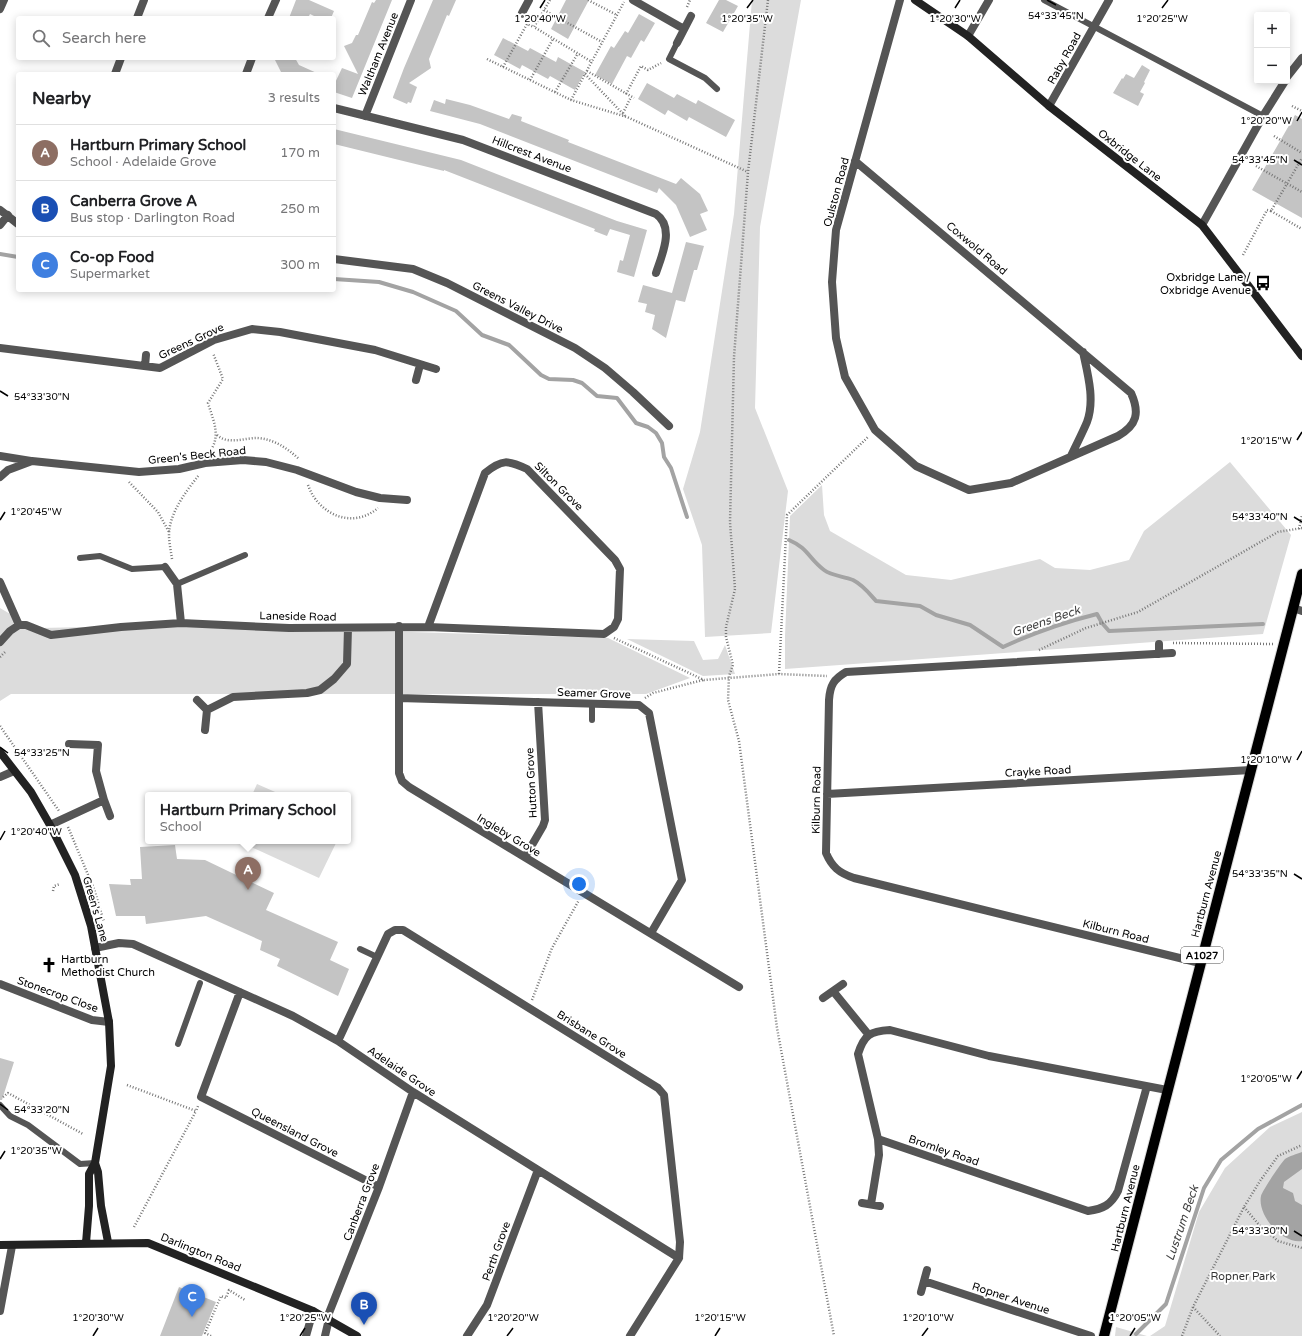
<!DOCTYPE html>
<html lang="en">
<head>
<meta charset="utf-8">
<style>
	:root { --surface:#fff; --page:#f6f6f6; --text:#202124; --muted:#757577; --line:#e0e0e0; --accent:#0b8043 }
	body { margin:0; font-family:"Varela Round",sans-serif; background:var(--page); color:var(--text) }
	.controls { position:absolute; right:12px; top:12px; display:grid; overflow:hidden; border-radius:4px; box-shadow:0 2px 10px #0003 }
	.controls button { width:36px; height:36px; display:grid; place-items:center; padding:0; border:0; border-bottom:1px solid var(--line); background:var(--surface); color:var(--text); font:20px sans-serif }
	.you { position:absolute; left:579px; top:884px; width:14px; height:14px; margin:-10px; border:3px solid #fff; border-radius:50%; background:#1a73e8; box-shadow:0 0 0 6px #1a73e833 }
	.badge { display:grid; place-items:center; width:26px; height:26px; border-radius:50%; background:var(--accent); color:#fff; font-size:13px; font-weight:700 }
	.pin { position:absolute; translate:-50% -33px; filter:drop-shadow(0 1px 2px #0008) }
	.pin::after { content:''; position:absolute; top:21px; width:14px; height:12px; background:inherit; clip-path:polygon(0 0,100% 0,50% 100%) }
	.popup { position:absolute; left:145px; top:792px; width:206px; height:52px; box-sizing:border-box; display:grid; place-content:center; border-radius:4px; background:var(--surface); filter:drop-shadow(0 1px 3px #0005); font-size:13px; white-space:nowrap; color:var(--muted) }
	.popup b { font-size:15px; color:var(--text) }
	.popup::after { content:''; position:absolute; left:50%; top:100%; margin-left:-8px; border:8px solid transparent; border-top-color:var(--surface) }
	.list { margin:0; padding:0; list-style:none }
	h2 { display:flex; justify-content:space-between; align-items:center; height:52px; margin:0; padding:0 16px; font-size:17px }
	h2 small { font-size:13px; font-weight:400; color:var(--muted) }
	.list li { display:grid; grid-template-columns:26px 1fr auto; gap:12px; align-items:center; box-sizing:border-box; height:56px; padding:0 16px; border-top:1px solid var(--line) }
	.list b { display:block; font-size:15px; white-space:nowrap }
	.list p { margin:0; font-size:13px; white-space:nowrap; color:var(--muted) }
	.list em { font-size:13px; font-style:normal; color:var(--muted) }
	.icon { flex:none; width:22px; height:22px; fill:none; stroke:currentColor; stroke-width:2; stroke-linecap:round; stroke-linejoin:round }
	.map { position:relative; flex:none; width:1302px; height:1336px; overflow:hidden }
	.search { position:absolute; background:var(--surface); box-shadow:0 2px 10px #0003; left:16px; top:16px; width:320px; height:44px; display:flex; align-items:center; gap:10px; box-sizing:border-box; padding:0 14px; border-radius:4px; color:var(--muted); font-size:15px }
	.panel { position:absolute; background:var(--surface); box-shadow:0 2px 10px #0003; left:16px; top:72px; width:320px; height:220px; border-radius:4px }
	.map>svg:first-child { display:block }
	.green { fill:#dcdcdc }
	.water { fill:#a3a3a3 }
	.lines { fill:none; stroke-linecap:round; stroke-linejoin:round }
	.stream { stroke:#a3a3a3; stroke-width:4 }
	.building { fill:#c4c4c4 }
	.primary-casing { stroke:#dbdbdb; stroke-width:12 }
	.path { stroke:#777; stroke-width:2.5; stroke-dasharray:1 2; stroke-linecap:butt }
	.lane { stroke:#555; stroke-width:6 }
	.street { stroke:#555; stroke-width:8 }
	.secondary { stroke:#222; stroke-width:8 }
	.primary { stroke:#000; stroke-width:10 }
	.ticks { fill:none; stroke:#000; stroke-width:1.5 }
	.labels { text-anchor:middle; stroke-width:4; stroke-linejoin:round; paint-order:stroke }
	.shield { fill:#fff; stroke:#4c4c4c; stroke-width:1 }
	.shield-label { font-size:10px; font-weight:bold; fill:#000 }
	.street-label { font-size:11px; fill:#000; stroke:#fff }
	.poi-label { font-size:11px; fill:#000; stroke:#fff; text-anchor:end }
	.park-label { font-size:11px; fill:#333; stroke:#fff }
	.water-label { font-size:12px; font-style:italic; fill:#444; stroke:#fff }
	.ticks-label { font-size:10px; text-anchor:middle; fill:#000; stroke:#fff; stroke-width:4; stroke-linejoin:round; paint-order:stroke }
</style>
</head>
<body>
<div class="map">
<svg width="1302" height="1336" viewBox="0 0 1302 1336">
	<rect width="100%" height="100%" fill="#fff"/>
	<path class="green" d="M752,0H801L760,227L755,408L788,491L771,633L705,637L702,545L683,489L700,432L734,214Z
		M1230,462L1291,535L1263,634L785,669V636L790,516L822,485L824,515L830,531L906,575L951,580L1040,559L1055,568L1090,570L1129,560L1144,531Z
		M0,608L39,631L40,628L184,625L608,638L690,678L646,694H11L0,701Z
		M627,639L694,641L703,660L718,659L725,645L735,674L703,676Z
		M257,784L282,795H252Z
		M238,841H337L319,878Z
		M1302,1112V1336H1150L1165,1326L1199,1212L1225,1168L1270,1127Z
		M1116,1327L1147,1336H1115Z"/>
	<path class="water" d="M1302,1152V1169L1284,1182L1283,1188L1293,1193L1295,1201L1302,1205V1241C1282,1244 1257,1215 1261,1196C1262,1191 1281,1163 1285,1159C1289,1156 1297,1154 1302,1152Z"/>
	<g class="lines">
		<path class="stream" d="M0,254L18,257
			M334,279L379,282L413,292L456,311L482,335L509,345L541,375L549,379L573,380L582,383L597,396L617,398L636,423L648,427L656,433L662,443L664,457L671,468L687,517
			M789,540C808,548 809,559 824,570C832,576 843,576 853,580C863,585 869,593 876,601L920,606L936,615L970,625L1003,647C1033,633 1065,622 1097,614L1102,623L1109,631L1263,624
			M1136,1334L1166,1304L1204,1188L1221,1160L1258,1129L1302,1105"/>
	</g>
	<path class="building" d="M296,0H309L334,11L331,18H318L310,14L308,18H289Z
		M376,0H392L352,98L334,92V85L342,68L358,74L344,46L352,43L356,35H358L372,2L374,3Z
		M433,0H456L449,16L447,15L429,59L431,68L409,83L417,87L411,103L408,102L407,104L393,98V97L404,68Z
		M566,0H589L568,39L551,29Z
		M719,0H726L738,6L723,32L706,23Z
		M639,14L655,23L644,42L641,40L631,58L627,56L612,84L595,75L611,46L614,48L625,31L628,33Z
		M503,38L528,51L530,48L556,62L558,57L585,72L575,90L550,76L548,79L522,65L520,69L494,55Z
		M274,58H295L299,65L319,74H282Z
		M1142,65L1150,70L1144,82L1145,83L1140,92L1144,94L1138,106L1113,93L1122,78L1123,79L1126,74L1134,78Z
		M647,83L674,98L677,94L696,104L698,100L735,120L726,137L689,117L687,121L668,110L665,115L638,99Z
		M446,99L470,105L509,119L512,114L522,117L521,121L569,140L568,142L676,184L681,178L700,194L708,211L700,214L707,230L690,237L676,205L659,188L657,193L480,124L430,111L434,100L445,104Z
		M1295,115L1302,119V218L1252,190Z
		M334,129L461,160L617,221L647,230L634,277L617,272L620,260L623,261L630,235L610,229L607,236L594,231L595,229L444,170V171L334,144Z
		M686,242L704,246L697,270H694L685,302L676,300L666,338L652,329L655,315L645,312L647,304L638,302L643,285L672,293Z
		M175,845L177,859L205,860L274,893L266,910L338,942L330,960L349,969L338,996L277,966L280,959L260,950L262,941L206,916L146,924L145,916H116L109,884L131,885L130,879H142L140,847Z
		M0,1058L14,1062L2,1100H0Z
		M179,1287L216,1302L202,1336H160Z"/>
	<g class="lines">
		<g class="primary-casing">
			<path id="primary" d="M1104,1336L1302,574"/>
		</g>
		<path class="path" d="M550,0L534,27L592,62
			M588,0L617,15
			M768,0L748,172L734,357L730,522L735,589L726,627V637L733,665L729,676L728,700L739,741L777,1028L834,1336
			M687,7L690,0
			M544,10L602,42
			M487,59L571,100L627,117L748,172
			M503,67L527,24L534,27
			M587,71L634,98
			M585,74L626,117
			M530,80L553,39
			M555,92L578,53
			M626,94L641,66L648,70L661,63
			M571,100L624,2
			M1292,106L1302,111
			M623,113L631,97
			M1274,136L1302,153
			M1256,166L1302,192
			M1271,211L1302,229
			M1243,255L1267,210L1271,211L1302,158
			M217,435C228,445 244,438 257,438C274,439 287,448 299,459
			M209,452C222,437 213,420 208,403L223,379L213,353
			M129,482L158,512L169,532
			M308,485C318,514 352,530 378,508
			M1299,529L1302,515
			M172,559C171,551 169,543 169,535C169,513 187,490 199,475
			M614,638L704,680L779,674L827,676
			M1173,643L1274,644
			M1039,650L1086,628L1138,612L1278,532L1302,528
			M0,657L5,652
			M779,674L787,515L868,437
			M645,698L653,693L703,680
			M0,726L59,811
			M68,827L94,889L104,922
			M53,891L54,886L60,884
			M532,1000L552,948L579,900
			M127,1085L196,1111L198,1106
			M3,1097L8,1093L83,1134
			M1244,1207L1260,1226L1278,1241L1302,1248
			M134,1227L196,1111
			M1193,1307L1220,1336
			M211,1336L205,1333L221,1296L226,1298L229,1290L245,1300
			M1182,1336L1193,1307L1244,1207L1260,1181L1278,1156L1302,1145"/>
		<path class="lane" d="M1044,0L1263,116
			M677,43L669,59L705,78L717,89
			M80,558L100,556L132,569L165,567
			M177,584L245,555
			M592,720V704
			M360,949L377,957
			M178,1044L200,983
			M0,1105L10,1116L28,1125L80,1164L95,1163"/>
		<path class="street" d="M633,0L684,29
			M0,9L4,0
			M522,13L529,0
			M137,18L144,0
			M268,18L276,0
			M968,36L989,0
			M677,43L691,16
			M115,74L121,58
			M246,74L252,58
			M1287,77L1302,58
			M1049,106L1109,0
			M334,108L463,140L656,214C675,227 662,255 656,273
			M365,116L411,0
			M855,161L1131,393C1140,413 1137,425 1118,436L1011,483L969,490L916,466L875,430L845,377L836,338L832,282L836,230L900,0
			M0,210L18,224
			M0,225L8,215
			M1202,225L1263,116L1285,81
			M334,259L413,269L447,283L575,348L605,368L633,392L669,426
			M0,348L160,368L214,340L252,329L280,332L375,350L436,369
			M145,366L146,355
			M416,380L420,365
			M0,456L31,461
			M1071,456C1076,445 1082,434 1087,422C1095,400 1088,375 1083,352
			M0,477L8,470L32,461L139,472L179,469L205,463L243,460L266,462L297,470L356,492L380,498L407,500
			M165,567L177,584L181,623
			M0,582L19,625
			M1293,608L1302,611
			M399,626V773L402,781L409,787L739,987
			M0,642L10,631L19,625H26L51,635L121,627L181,623L289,628L428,627L604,634L614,627L618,619L620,569L615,560L527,469C508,460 502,459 485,473L428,627
			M1159,644V654
			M1172,653L846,672C834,679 830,685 829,700L826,853C832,867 839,873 854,878L1200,963
			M399,698L639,705L649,713L682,880L651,933
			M197,700L207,710
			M205,730L207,710L233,697L307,693L320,690L334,679L347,664L348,628
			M0,777L14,771
			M827,794L1251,770
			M104,800L110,816
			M50,825L104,800L96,771L98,745L69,744
			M525,857L543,826L545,820L538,702
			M95,948L119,943L133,944L293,1016L338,1041L413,1092L679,1258
			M0,984L92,1020L109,1022
			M833,991L868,1034
			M240,992L201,1097L379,1187
			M823,998L843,984
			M338,1041L388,934L395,930H403L658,1088L664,1095L680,1242L679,1258L630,1336
			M1147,1086L1118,1191C1111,1205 1103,1209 1088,1211L878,1139L858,1054C864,1035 870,1031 890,1030L989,1056L1167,1090
			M862,1203L880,1206
			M871,1204L879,1155L878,1139
			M924,1281L1091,1336
			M921,1292L927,1270
			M0,1311L12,1246
			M327,1318L379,1187L413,1092
			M306,1336L313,1311
			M325,1336L329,1319
			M467,1336L487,1305L538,1170"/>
		<path class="secondary" d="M915,0L968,36L1049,106L1202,225L1302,356
			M0,752L31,792L50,825L75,875L91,926L109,1022L111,1066L95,1163L89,1174V1206L86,1243
			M95,1163L98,1172L101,1206L108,1242
			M0,1245L148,1243L313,1311L357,1336"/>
		<use href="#primary" class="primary"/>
	</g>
	<path class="ticks" d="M1047,0L1056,5M540,8L545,0M747,8L753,0M955,8L960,0M1162,8L1168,0M1297,121L1302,112M1294,160L1302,165M0,391L8,396M1297,440L1302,432M1294,517L1302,522M0,520L5,512M0,747L8,753M1297,760L1302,751M0,840L5,831M1294,874L1302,879M1297,1079L1302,1071M0,1104L8,1110M0,1159L5,1151M1294,1231L1302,1236M93,1336L98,1328M300,1336L305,1328M507,1336L513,1328M715,1336L720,1328M922,1336L928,1328M1130,1336L1135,1328"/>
	<defs>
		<g id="bus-bare" transform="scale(1.2)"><path d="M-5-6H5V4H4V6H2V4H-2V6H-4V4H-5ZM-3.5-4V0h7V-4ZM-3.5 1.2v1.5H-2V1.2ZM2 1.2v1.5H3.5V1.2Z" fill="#000" stroke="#fff" stroke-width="2.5" paint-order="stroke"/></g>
		<g id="church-bare" transform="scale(1.2)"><path d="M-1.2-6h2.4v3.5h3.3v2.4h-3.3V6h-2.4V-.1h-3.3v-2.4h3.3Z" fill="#000" stroke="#fff" stroke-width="2.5" paint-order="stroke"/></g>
	</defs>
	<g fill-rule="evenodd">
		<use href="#bus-bare" x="1263" y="283"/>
		<use href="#church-bare" x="49" y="965"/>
	</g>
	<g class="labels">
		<rect class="shield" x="1181" y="947" width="42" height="16" rx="3"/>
		<g class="shield-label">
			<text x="1202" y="959">A1027</text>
		</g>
		<g class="street-label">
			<text transform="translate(378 54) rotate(-68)" y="4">Waltham Avenue</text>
			<text transform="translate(1064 58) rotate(-61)" y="4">Raby Road</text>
			<text transform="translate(532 154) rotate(21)" y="4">Hillcrest Avenue</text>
			<text transform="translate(1130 155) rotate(38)" y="4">Oxbridge Lane</text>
			<text transform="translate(836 192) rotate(-75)" y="4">Oulston Road</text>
			<text transform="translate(977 248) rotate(40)" y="4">Coxwold Road</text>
			<text transform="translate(518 307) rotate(27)" y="4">Greens Valley Drive</text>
			<text transform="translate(191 341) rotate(-25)" y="4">Greens Grove</text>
			<text transform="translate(197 455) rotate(-6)" y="4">Green's Beck Road</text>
			<text transform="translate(559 486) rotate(45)" y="4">Silton Grove</text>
			<text transform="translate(298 616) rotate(1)" y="4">Laneside Road</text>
			<text transform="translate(594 693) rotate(2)" y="4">Seamer Grove</text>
			<text transform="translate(1038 771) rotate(-3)" y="4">Crayke Road</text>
			<text transform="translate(531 783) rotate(-93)" y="4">Hutton Grove</text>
			<text transform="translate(816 800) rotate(-89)" y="4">Kilburn Road</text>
			<text transform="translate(509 835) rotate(31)" y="4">Ingleby Grove</text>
			<text transform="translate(1206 894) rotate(-75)" y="4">Hartburn Avenue</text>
			<text transform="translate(96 909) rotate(74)" y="4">Green's Lane</text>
			<text transform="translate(1116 931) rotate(14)" y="4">Kilburn Road</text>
			<text transform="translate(58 994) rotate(20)" y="4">Stonecrop Close</text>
			<text transform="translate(592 1034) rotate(32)" y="4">Brisbane Grove</text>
			<text transform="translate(402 1071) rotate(34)" y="4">Adelaide Grove</text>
			<text transform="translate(295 1132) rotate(27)" y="4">Queensland Grove</text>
			<text transform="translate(944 1150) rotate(19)" y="4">Bromley Road</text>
			<text transform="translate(361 1202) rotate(-69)" y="4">Canberra Grove</text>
			<text transform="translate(1125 1208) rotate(-76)" y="4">Hartburn Avenue</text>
			<text transform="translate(496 1251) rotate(-70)" y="4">Perth Grove</text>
			<text transform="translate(201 1252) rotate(22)" y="4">Darlington Road</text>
			<text transform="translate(1011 1298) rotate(18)" y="4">Ropner Avenue</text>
		</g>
		<g class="poi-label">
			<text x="1251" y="281">Oxbridge Lane /<tspan x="1251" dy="13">Oxbridge Avenue</tspan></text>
			<text x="61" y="963" text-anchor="start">Hartburn<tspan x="61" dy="13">Methodist Church</tspan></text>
		</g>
		<g class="park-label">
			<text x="1243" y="1280">Ropner Park</text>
		</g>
		<g class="water-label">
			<text transform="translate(1046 621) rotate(-19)" y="4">Greens Beck</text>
			<text transform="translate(1182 1223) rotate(-71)" y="4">Lustrum Beck</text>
		</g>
	</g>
	<g class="ticks-label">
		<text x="1056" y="19">54°33'45"N</text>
		<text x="540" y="22">1°20'40"W</text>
		<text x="955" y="22">1°20'30"W</text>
		<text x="1162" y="22">1°20'25"W</text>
		<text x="747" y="22">1°20'35"W</text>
		<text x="1266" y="124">1°20'20"W</text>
		<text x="1260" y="163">54°33'45"N</text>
		<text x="42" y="400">54°33'30"N</text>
		<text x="1266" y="444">1°20'15"W</text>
		<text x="36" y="515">1°20'45"W</text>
		<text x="1260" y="520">54°33'40"N</text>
		<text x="42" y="756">54°33'25"N</text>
		<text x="1266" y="763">1°20'10"W</text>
		<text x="36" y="835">1°20'40"W</text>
		<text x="1260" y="877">54°33'35"N</text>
		<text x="1266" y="1082">1°20'05"W</text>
		<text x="42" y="1113">54°33'20"N</text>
		<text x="36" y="1154">1°20'35"W</text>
		<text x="1260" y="1234">54°33'30"N</text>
		<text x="98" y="1321">1°20'30"W</text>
		<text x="305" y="1321">1°20'25"W</text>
		<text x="513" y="1321">1°20'20"W</text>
		<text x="720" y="1321">1°20'15"W</text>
		<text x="928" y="1321">1°20'10"W</text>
		<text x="1135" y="1321">1°20'05"W</text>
	</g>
</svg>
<div class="controls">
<button>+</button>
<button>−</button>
</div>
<div class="you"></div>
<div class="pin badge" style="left:248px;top:890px;background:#8d6e63">A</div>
<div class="popup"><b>Hartburn Primary School</b>School</div>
<div class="pin badge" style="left:364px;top:1325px;background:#1a4fb4">B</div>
<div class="pin badge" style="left:192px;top:1317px;background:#3f7fe0">C</div>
<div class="search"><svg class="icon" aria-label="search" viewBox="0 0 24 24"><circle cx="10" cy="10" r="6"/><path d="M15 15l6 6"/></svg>Search here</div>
<section class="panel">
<h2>Nearby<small>3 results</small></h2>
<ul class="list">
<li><span class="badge" style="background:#8d6e63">A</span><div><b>Hartburn Primary School</b><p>School · Adelaide Grove</p></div><em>170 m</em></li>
<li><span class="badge" style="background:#1a4fb4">B</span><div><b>Canberra Grove A</b><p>Bus stop · Darlington Road</p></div><em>250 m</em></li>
<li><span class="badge" style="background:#3f7fe0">C</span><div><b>Co-op Food</b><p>Supermarket</p></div><em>300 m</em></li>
</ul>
</section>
</div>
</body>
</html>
